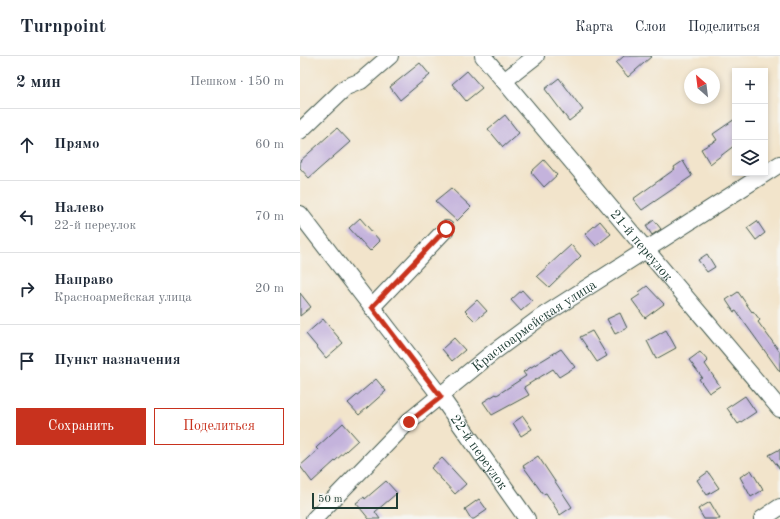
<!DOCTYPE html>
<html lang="ru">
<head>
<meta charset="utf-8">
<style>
	:root { --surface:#fff; --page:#f6f6f7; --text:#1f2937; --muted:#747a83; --line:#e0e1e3; --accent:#c8321e }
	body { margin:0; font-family:"Old Standard TT",serif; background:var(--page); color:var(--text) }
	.controls { position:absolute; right:12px; top:12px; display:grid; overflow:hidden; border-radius:0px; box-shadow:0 2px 6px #0003 }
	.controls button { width:36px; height:36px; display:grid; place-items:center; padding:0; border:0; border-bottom:1px solid var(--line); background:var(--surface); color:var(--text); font:20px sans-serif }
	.compass { position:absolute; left:384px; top:12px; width:36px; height:36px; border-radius:50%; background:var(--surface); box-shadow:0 2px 6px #0003; rotate:332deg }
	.scale { position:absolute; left:12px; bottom:10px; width:86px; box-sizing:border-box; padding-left:4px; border:2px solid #1f3d34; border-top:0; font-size:11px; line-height:14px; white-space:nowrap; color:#1f3d34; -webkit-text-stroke:3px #f6f6f2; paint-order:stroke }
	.stop { position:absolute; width:12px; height:12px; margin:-9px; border:3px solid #c8321e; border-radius:50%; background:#fff }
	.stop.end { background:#c8321e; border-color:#fff; box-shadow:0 1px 4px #0008 }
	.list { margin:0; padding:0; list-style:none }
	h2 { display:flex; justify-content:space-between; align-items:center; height:52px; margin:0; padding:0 16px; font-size:17px }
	h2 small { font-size:13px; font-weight:400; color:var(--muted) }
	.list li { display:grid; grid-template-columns:26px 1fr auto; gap:12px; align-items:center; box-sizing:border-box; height:72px; padding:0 16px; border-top:1px solid var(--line) }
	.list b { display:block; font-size:15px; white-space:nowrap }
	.list p { margin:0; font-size:13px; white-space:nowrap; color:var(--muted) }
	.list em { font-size:13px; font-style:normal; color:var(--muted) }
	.actions { display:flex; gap:8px; padding:12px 16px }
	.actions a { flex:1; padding:9px 0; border:1px solid var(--accent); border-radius:0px; text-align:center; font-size:14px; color:var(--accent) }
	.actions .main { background:var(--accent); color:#fff }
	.icon { flex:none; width:22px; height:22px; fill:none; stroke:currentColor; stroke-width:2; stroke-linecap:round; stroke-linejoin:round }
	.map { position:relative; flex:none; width:480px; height:463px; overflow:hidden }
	header { display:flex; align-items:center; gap:24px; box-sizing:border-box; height:56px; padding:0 20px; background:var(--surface); border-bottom:1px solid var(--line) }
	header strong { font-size:19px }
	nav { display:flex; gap:22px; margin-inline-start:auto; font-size:14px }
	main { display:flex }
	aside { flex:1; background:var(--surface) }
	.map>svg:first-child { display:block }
	.building { fill:#c4b3dc }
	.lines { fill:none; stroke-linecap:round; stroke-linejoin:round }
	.minor-casing { stroke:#3f564b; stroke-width:18 }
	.minor { stroke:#fff; stroke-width:16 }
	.route { stroke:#c8321e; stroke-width:5 }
	.labels { text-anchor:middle; stroke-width:4; stroke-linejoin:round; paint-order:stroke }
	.street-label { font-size:14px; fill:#1f3d34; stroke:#f6f6f2 }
</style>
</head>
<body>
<header>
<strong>Turnpoint</strong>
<nav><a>Карта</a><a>Слои</a><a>Поделиться</a></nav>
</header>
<main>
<aside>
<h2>2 мин<small>Пешком · 150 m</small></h2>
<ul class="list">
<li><svg class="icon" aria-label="ahead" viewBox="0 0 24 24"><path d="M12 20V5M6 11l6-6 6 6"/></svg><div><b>Прямо</b></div><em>60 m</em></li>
<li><svg class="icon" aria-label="left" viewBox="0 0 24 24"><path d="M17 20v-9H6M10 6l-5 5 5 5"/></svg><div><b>Налево</b><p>22-й переулок</p></div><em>70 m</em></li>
<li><svg class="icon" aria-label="right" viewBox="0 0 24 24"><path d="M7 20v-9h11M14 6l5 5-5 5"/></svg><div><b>Направо</b><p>Красноармейская улица</p></div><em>20 m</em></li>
<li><svg class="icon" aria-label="arrive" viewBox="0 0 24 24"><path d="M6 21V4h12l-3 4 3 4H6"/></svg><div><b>Пункт назначения</b></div></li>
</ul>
<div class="actions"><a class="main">Сохранить</a><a>Поделиться</a></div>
</aside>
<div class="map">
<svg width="480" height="463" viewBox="0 0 480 463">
	<rect width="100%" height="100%" fill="#f6f6f2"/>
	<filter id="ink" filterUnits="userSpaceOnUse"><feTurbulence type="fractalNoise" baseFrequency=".025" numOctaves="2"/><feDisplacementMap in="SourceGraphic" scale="8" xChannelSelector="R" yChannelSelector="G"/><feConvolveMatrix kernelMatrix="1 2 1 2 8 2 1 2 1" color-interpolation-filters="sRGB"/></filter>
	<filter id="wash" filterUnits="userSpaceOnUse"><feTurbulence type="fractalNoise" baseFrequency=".012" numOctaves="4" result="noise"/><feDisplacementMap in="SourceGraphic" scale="16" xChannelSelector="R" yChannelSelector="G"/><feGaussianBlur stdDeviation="0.9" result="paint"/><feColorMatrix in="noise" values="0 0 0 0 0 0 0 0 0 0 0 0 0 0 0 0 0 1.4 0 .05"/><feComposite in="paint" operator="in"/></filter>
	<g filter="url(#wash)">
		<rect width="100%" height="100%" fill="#f2e4cb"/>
		<g id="blocks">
			<path class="building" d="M324,0H352L328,21L316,7Z
				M120,7L130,19L100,44L90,31Z
				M167,15L182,32L166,45L152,28Z
				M259,22L283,54L269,65L245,33Z
				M205,59L219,77L203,91L188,73Z
				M435,63V89L410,108L401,93L417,84L413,78Z
				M37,72L50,86L9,122L0,112V105Z
				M244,104L257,119L244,131L231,116Z
				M383,105L392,120L342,154L333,143L375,113L374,111Z
				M151,132L171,151L157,165L135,145Z
				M60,162L80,185L70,195L49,172Z
				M354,164L361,173L352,179L346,170Z
				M300,165L311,178L296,190L285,178Z
				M457,165L465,177L456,184L447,172Z
				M271,189L281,200L249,231L237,220Z
				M407,198L415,211L407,216L398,204Z
				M347,230L364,248L345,262L332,244L341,238L339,236Z
				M222,234L232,245L221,255L211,244Z
				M438,236L452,256L453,255L460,264L458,266L480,296V316L436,255L434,256L426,244Z
				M0,237L11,251L0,260Z
				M177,244L187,255L175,265L165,255Z
				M320,257L327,272L315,278L307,263Z
				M23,263L43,287L26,302L6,278Z
				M366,274L376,292L356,303L347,285Z
				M292,275L307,300L297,306L280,281Z
				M154,282L165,294L152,305L142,293Z
				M261,293L275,311L259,321L253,313L224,331L229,339L192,359L183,346L196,338L197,339L226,320L223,316Z
				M400,296L408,305L405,308L420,330L409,337L399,323L402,321L389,304Z
				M76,323L86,335L59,359L48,347Z
				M445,340L456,356L438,368L427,352Z
				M223,360L232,373L221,380L213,367Z
				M43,367L58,384L12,426L0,410L18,394L16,392Z
				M480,393V413L469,399Z
				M238,400L272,451L260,459L246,437L243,438L223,410Z
				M142,402L166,428L155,438L131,412Z
				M451,414L463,434L451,441L440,421Z
				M408,416L419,432L407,439L397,424Z
				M86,425L97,437L75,456L80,463H69L56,447L64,441L65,443Z
				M179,443L187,454L174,463H171L165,453Z
				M410,446L420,463H404L398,453Z"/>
		</g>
	</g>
	<g filter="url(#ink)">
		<use href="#blocks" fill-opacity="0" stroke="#3f564b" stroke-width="1"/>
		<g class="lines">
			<g class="minor-casing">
				<g id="minor">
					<path id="s1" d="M183,0L480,353"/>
					<path d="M204,25L236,0"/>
					<path d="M0,75L46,31L61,25L90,0"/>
					<path id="s2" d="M0,158L141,341L227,463"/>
					<path d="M72,251L146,173"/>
					<path id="s3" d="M14,463L109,365L191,298L241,261L480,108"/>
					<path d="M462,463L480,451"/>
				</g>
			</g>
			<use href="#minor" class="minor"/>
		</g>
	</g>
	<g class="lines" filter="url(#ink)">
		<path class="route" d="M109,366L141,341L72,251L146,173"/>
	</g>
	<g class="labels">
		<g class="street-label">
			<text dy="5" stroke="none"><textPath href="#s1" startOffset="247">21-й переулок</textPath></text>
			<text dy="5" stroke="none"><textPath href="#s3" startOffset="294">Красноармейская улица</textPath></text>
			<text dy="5" stroke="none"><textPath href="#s2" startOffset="298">22-й переулок</textPath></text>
		</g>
	</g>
</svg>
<div class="controls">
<button>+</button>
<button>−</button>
<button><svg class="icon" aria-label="layers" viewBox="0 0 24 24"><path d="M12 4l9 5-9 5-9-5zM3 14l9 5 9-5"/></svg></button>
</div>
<svg class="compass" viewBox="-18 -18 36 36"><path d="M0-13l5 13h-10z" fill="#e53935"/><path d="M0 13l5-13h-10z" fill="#747a83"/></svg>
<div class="scale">50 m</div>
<div class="stop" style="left:146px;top:173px"></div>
<div class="stop end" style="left:109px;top:366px"></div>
</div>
</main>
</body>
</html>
